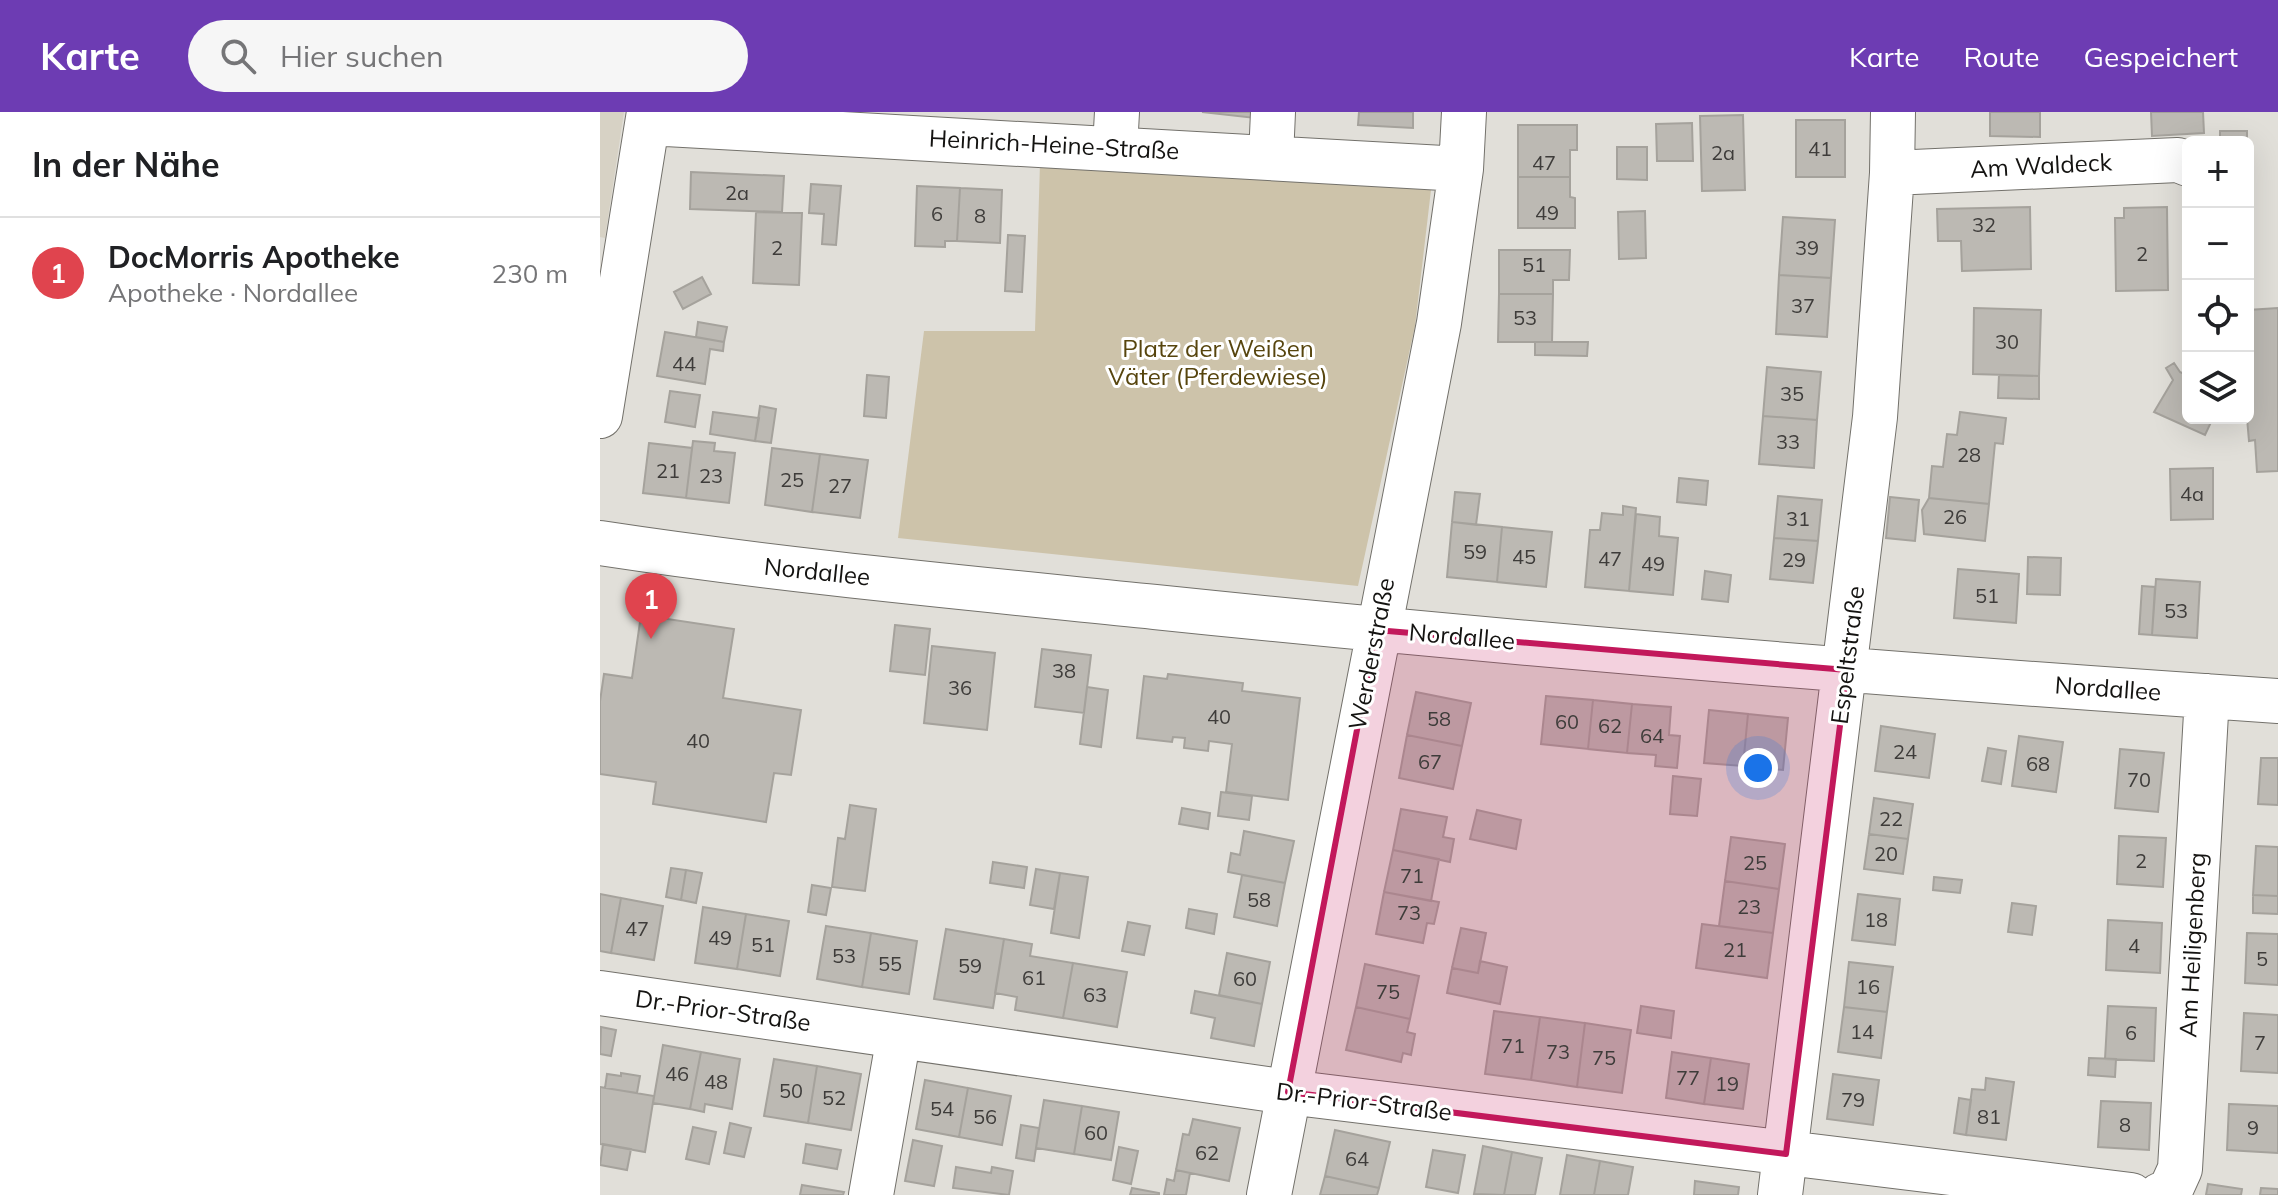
<!DOCTYPE html>
<html lang="de">
<head>
<meta charset="utf-8">
<style>
	:root { --surface:#fff; --page:#f6f6f6; --text:#202124; --muted:#757577; --line:#e0e0e0; --accent:#6d3cb3 }
	body { margin:0; font-family:Mulish,sans-serif; background:var(--page); color:var(--text) }
	.controls { position:absolute; right:24px; top:24px; display:grid; overflow:hidden; border-radius:12px; box-shadow:0 8px 32px #0002 }
	.controls button { width:72px; height:72px; display:grid; place-items:center; padding:0; border:0; border-bottom:2px solid var(--line); background:var(--surface); color:var(--text); font:40px sans-serif }
	.you { position:absolute; left:1158px; top:656px; width:28px; height:28px; margin:-20px; border:6px solid #fff; border-radius:50%; background:#1a73e8; box-shadow:0 0 0 12px #1a73e833 }
	.badge { display:grid; place-items:center; width:52px; height:52px; border-radius:50%; background:var(--accent); color:#fff; font-size:26px; font-weight:700 }
	.pin { position:absolute; translate:-50% -66px; filter:drop-shadow(0 2px 4px #0008) }
	.pin::after { content:''; position:absolute; top:42px; width:28px; height:24px; background:inherit; clip-path:polygon(0 0,100% 0,50% 100%) }
	.list { margin:0; padding:0; list-style:none }
	h2 { display:flex; justify-content:space-between; align-items:center; height:104px; margin:0; padding:0 32px; font-size:34px }
	h2 small { font-size:26px; font-weight:400; color:var(--muted) }
	.list li { display:grid; grid-template-columns:52px 1fr auto; gap:24px; align-items:center; box-sizing:border-box; height:112px; padding:0 32px; border-top:2px solid var(--line) }
	.list b { display:block; font-size:30px; white-space:nowrap }
	.list p { margin:0; font-size:26px; white-space:nowrap; color:var(--muted) }
	.list em { font-size:26px; font-style:normal; color:var(--muted) }
	.icon { flex:none; width:44px; height:44px; fill:none; stroke:currentColor; stroke-width:2; stroke-linecap:round; stroke-linejoin:round }
	.map { position:relative; flex:none; width:1678px; height:1083px; overflow:hidden }
	header { display:flex; align-items:center; gap:48px; box-sizing:border-box; height:112px; padding:0 40px; background:var(--accent); color:#fff }
	header strong { font-size:38px }
	nav { display:flex; gap:44px; margin-inline-start:auto; font-size:28px }
	.search { width:560px; height:72px; background:var(--page); display:flex; align-items:center; gap:20px; box-sizing:border-box; padding:0 28px; border-radius:44px; color:var(--muted); font-size:30px }
	main { display:flex }
	aside { flex:1; background:var(--surface) }
	.map>svg:first-child { display:block }
	.built { fill:#d7d2c5 }
	.park { fill:#cdc3aa }
	.building { fill:#bcb9b3; stroke:#a5a29c; stroke-width:2 }
	.lines { fill:none; stroke-linecap:round; stroke-linejoin:round }
	.minor-casing { stroke:#73716b; stroke-width:46 }
	.minor { stroke:#fff; stroke-width:44 }
	.marked { fill:#c2185b; fill-opacity:0.2; stroke:#c2185b; stroke-width:6; stroke-linejoin:round }
	.labels { text-anchor:middle; stroke-width:6; stroke-linejoin:round; paint-order:stroke }
	.number-label { font-size:20px; fill:#3e3c3a }
	.street-label { font-size:24px; fill:#141311; stroke:#fff }
	.park-label { font-size:24px; fill:#57450e; stroke:#fff }
</style>
</head>
<body>
<header>
<strong>Karte</strong>
<div class="search"><svg class="icon" aria-label="search" viewBox="0 0 24 24"><circle cx="10" cy="10" r="6"/><path d="M15 15l6 6"/></svg>Hier suchen</div>
<nav><a>Karte</a><a>Route</a><a>Gespeichert</a></nav>
</header>
<main>
<aside>
<h2>In der Nähe<small></small></h2>
<ul class="list">
<li><span class="badge" style="background:#e0444e">1</span><div><b>DocMorris Apotheke</b><p>Apotheke · Nordallee</p></div><em>230 m</em></li>
</ul>
</aside>
<div class="map">
<svg width="1678" height="1083" viewBox="0 0 1678 1083">
	<rect width="100%" height="100%" fill="#e1dfd9"/>
	<path class="built" d="M0,0H24L5,126L0,125Z"/>
	<path class="park" d="M440,51L831,78L815,214L758,474L298,426L324,219H435Z"/>
	<path class="building" d="M602,0H656L655,6Z
		M759,0H813V16L758,13Z
		M1390,0H1440V25L1390,24Z
		M1551,0H1603L1604,21L1552,24Z
		M1143,3L1145,78L1102,79L1100,4Z
		M1196,8H1245V65H1196Z
		M1092,11L1093,49H1057L1056,12Z
		M918,13H977V38H970V65H918Z
		M1620,19H1647V30H1620Z
		M1017,35H1047V68L1017,67Z
		M91,60L184,64L182,100L90,97Z
		M918,65H970V85L975,86V116H918Z
		M211,72L241,74L236,133L222,132L224,102L209,101Z
		M317,74L360,76L357,129H345V135L315,134Z
		M360,76L402,78L400,131L357,129Z
		M1430,95L1431,157L1362,159L1361,129H1338L1337,97Z
		M1567,95L1568,178L1516,179L1515,106H1524V96Z
		M1045,99L1046,146L1019,147L1018,100Z
		M156,100L202,101L199,173L153,171Z
		M1183,105L1235,108L1231,166L1179,163Z
		M408,123L425,124L422,180L405,179Z
		M899,138H970L969,168H953V182H899Z
		M1179,163L1231,166L1227,225L1176,222Z
		M102,165L111,182L83,197L74,180Z
		M899,182H953L952,230H898Z
		M1374,196L1441,198L1439,264L1373,262Z
		M1678,196V359L1657,360L1655,328L1649,329L1647,306L1648,198Z
		M98,210L127,215L124,230L96,225Z
		M65,220L124,230L123,239L110,237L105,272L57,264Z
		M935,230H988L987,244L935,243Z
		M1574,251L1580,260L1588,264V306H1613L1605,323L1554,300L1573,268L1566,256Z
		M1167,255L1221,260L1217,308L1163,304Z
		M267,263L289,265L286,306L264,304Z
		M1399,263L1439,264V287L1398,286Z
		M70,279L100,283L95,315L65,310Z
		M160,294L176,297L171,331L155,329Z
		M113,300L159,306L155,329L110,322Z
		M1360,300L1406,306L1403,332L1395,331L1389,392L1329,386L1332,354L1343,355L1347,322L1357,323Z
		M1163,304L1217,308L1214,356L1159,352Z
		M93,329L115,331L114,339L135,341L129,391L86,386Z
		M49,331L92,336L86,386L43,381Z
		M172,336L220,342L212,400L165,393Z
		M220,342L268,348L260,406L212,400Z
		M1613,356V407L1571,408L1570,357Z
		M1079,366L1108,369L1106,393L1077,390Z
		M855,380L880,382L876,413L852,410Z
		M1178,384L1222,388L1218,429L1174,426Z
		M1290,385L1319,388L1315,429L1286,426Z
		M1329,386L1389,392L1385,429L1324,422L1322,398Z
		M1023,394L1036,396L1029,479L985,475L990,418H1000L1002,401L1023,403Z
		M1036,402L1060,405L1059,424L1078,426L1073,483L1029,479Z
		M852,410L902,415L897,470L847,465Z
		M902,415L952,420L946,475L897,470Z
		M1174,426L1218,429L1213,471L1170,467Z
		M1428,445L1461,446L1460,483L1427,482Z
		M1358,457L1419,462L1416,511L1354,506Z
		M1105,459L1131,463L1128,490L1102,487Z
		M1556,467L1600,470L1597,526L1552,523Z
		M1542,474L1555,475L1552,523L1539,522Z
		M41,503L134,517L123,586L201,598L191,663L174,661L166,710L53,692L56,670L0,662V589L4,562L32,566Z
		M295,513L330,517L325,563L290,559Z
		M332,534L395,541L387,618L324,611Z
		M442,537L491,543L484,601L435,595Z
		M568,562L643,571L642,579L700,586L688,688L626,680L632,632L609,629L608,639L584,636L585,626L573,625L572,630L537,626L544,564L567,567Z
		M487,575L508,578L501,635L480,632Z
		M816,580L871,591L862,634L807,623Z
		M946,584L993,588L988,637L941,632Z
		M993,588L1032,592L1027,641L988,637Z
		M1032,592L1071,595L1069,623L1080,624L1077,656L1055,654L1056,643L1027,641Z
		M1109,598L1148,602L1143,654L1104,651Z
		M1148,602L1188,606L1183,658L1143,654Z
		M1281,614L1335,622L1329,666L1275,659Z
		M807,623L862,634L853,677L799,666Z
		M1419,624L1463,630L1456,680L1412,674Z
		M1388,636L1406,639L1401,672L1382,669Z
		M1520,637L1564,641L1558,700L1515,696Z
		M1661,646H1678V693L1658,692Z
		M1073,664L1101,667L1097,704L1070,702Z
		M621,680L652,684L649,708L618,704Z
		M1274,686L1313,692L1308,727L1269,722Z
		M250,693L276,697L265,779L232,775L238,726L245,727Z
		M582,696L610,701L608,717L579,712Z
		M801,697L847,705L843,725L854,727L850,750L793,738Z
		M877,698L921,708L916,737L870,727Z
		M644,719L694,729L685,771L628,760L631,741L640,743Z
		M1269,722L1308,727L1303,762L1264,757Z
		M1519,724L1566,726L1563,775L1517,772Z
		M1131,725L1185,732L1179,777L1125,769Z
		M1656,734L1678,735V784L1653,783Z
		M793,738L839,747L831,789L784,780Z
		M393,750L427,755L424,776L390,771Z
		M71,756L86,758L81,788L66,785Z
		M436,757L460,761L454,797L430,793Z
		M86,758L102,761L96,791L81,788Z
		M460,761L488,765L479,826L451,821Z
		M642,763L685,771L677,814L634,805Z
		M1334,765L1362,768L1360,781L1333,778Z
		M1125,769L1179,777L1173,821L1119,814Z
		M212,773L231,776L226,803L208,800Z
		M784,780L839,790L834,812L827,811L823,831L776,822Z
		M0,782L21,786L11,841L0,839Z
		M1258,782L1300,787L1295,833L1252,828Z
		M1653,783L1678,784V802L1653,801Z
		M21,786L63,794L54,848L11,841Z
		M1412,791L1436,794L1432,823L1408,820Z
		M103,795L146,802L137,857L95,851Z
		M589,797L617,802L614,822L586,816Z
		M146,802L189,809L180,864L137,857Z
		M1508,808L1562,811L1560,861L1506,858Z
		M528,810L550,814L544,843L522,839Z
		M1102,812L1173,821L1167,866L1096,856Z
		M226,814L271,821L262,875L217,867Z
		M861,816L886,821L878,861L852,856Z
		M346,817L404,827L393,896L334,887Z
		M271,821L317,829L309,882L262,875Z
		M1647,821L1678,822V873L1645,871Z
		M404,827L432,832L430,844L473,851L463,906L415,898L417,885L395,881Z
		M627,841L670,850L662,892L619,883Z
		M880,849L907,855L900,892L847,881L852,856L878,861Z
		M1249,850L1293,855L1287,900L1244,895Z
		M473,851L527,860L517,915L463,906Z
		M765,852L819,864L810,907L756,895Z
		M595,879L662,892L654,934L611,926L615,906L591,901Z
		M1041,894L1074,899L1071,926L1037,921Z
		M1508,894L1556,896L1554,949L1505,947Z
		M756,895L810,907L807,920L815,922L811,943L803,941L801,950L746,938Z
		M1244,895L1287,900L1281,946L1238,940Z
		M894,899L940,905L931,968L885,962Z
		M1644,901L1678,903V961L1641,959Z
		M940,905L985,911L977,975L931,968Z
		M985,911L1031,918L1022,981L977,975Z
		M1,915L16,918L11,944L0,942Z
		M63,933L101,940L90,997L53,991Z
		M101,940L140,947L132,997L105,992L104,1000L90,997Z
		M1072,940L1111,946L1104,992L1066,986Z
		M1111,946L1149,952L1143,997L1104,992Z
		M1489,946L1516,947L1515,965L1488,963Z
		M174,947L217,954L208,1011L164,1004Z
		M217,954L261,962L251,1018L208,1011Z
		M21,961L40,964L37,981L5,976L7,962L21,964Z
		M1233,962L1279,968L1273,1013L1227,1007Z
		M1386,966L1414,970L1406,1028L1366,1023L1372,977L1385,978Z
		M325,968L368,976L359,1025L316,1017Z
		M0,975L54,984L45,1040L0,1032Z
		M368,976L411,984L402,1033L359,1025Z
		M1359,986L1371,988L1366,1023L1354,1021Z
		M444,988L482,994L474,1042L436,1036Z
		M1501,989L1551,991L1549,1038L1498,1035Z
		M1629,992L1678,994V1041L1627,1038Z
		M482,994L519,1000L511,1048L474,1042Z
		M593,1007L640,1016L629,1069L576,1058L583,1022L589,1023Z
		M130,1011L151,1016L144,1045L124,1041Z
		M421,1013L439,1016L434,1049L416,1046Z
		M93,1015L116,1020L109,1052L86,1047Z
		M735,1018L790,1030L779,1076L725,1064Z
		M313,1028L342,1034L334,1074L305,1069Z
		M3,1032L31,1037L27,1058L0,1053Z
		M206,1032L241,1038L237,1057L203,1051Z
		M883,1034L912,1040L904,1083L874,1082Z
		M519,1035L538,1039L531,1072L513,1068Z
		M833,1038L865,1043L858,1081L826,1075Z
		M912,1040L942,1046L935,1083H904Z
		M967,1043L1000,1049L994,1083H960Z
		M1000,1049L1033,1055L1028,1083H994Z
		M356,1055L391,1061L392,1055L413,1059L409,1083L353,1076Z
		M576,1058L590,1061L586,1083H564L567,1067L574,1069Z
		M725,1064L779,1076L777,1083H720Z
		M1095,1069L1139,1075L1138,1083H1094Z
		M1608,1072L1642,1077L1641,1083H1606Z
		M202,1073L244,1080L243,1083H200Z
		M532,1076L559,1081V1083H530Z
		M1661,1076L1678,1077V1083H1660Z"/>
	<g class="lines">
		<g class="minor-casing">
			<path id="minor" d="M48,11L861,57
				M515,36L517,0
				M671,45L673,0
				M1292,61L1578,48L1588,52
				M0,304L49,0
				M0,431C184,459 370,476 555,495C929,534 1303,564 1678,589
				M0,881L688,980L1531,1083
				M271,1083L299,924
				M669,1083L839,211L861,57L864,0
				M1180,1083L1275,305L1292,61L1293,0
				M1560,1083L1570,1079L1580,1057L1607,584"/>
		</g>
		<use href="#minor" class="minor"/>
	</g>
	<path class="marked" d="M776,518L1247,558L1186,1042L688,980Z"/>
	<g class="labels">
		<g class="number-label">
			<text x="1220" y="44">41</text>
			<text x="1123" y="48">2a</text>
			<text x="944" y="58">47</text>
			<text x="137" y="88">2a</text>
			<text x="947" y="108">49</text>
			<text x="337" y="109">6</text>
			<text x="380" y="111">8</text>
			<text x="1384" y="120">32</text>
			<text x="177" y="143">2</text>
			<text x="1207" y="143">39</text>
			<text x="1542" y="149">2</text>
			<text x="934" y="160">51</text>
			<text x="1203" y="201">37</text>
			<text x="925" y="213">53</text>
			<text x="1407" y="237">30</text>
			<text x="84" y="259">44</text>
			<text x="1192" y="289">35</text>
			<text x="1188" y="337">33</text>
			<text x="1369" y="350">28</text>
			<text x="68" y="366">21</text>
			<text x="111" y="371">23</text>
			<text x="192" y="375">25</text>
			<text x="240" y="381">27</text>
			<text x="1592" y="389">4a</text>
			<text x="1355" y="412">26</text>
			<text x="1198" y="414">31</text>
			<text x="875" y="447">59</text>
			<text x="924" y="452">45</text>
			<text x="1010" y="454">47</text>
			<text x="1194" y="455">29</text>
			<text x="1053" y="459">49</text>
			<text x="1387" y="491">51</text>
			<text x="1576" y="506">53</text>
			<text x="464" y="566">38</text>
			<text x="360" y="583">36</text>
			<text x="619" y="612">40</text>
			<text x="839" y="614">58</text>
			<text x="967" y="617">60</text>
			<text x="1010" y="621">62</text>
			<text x="1052" y="631">64</text>
			<text x="98" y="636">40</text>
			<text x="1305" y="647">24</text>
			<text x="830" y="657">67</text>
			<text x="1438" y="659">68</text>
			<text x="1539" y="675">70</text>
			<text x="1291" y="714">22</text>
			<text x="1286" y="749">20</text>
			<text x="1541" y="756">2</text>
			<text x="1155" y="758">25</text>
			<text x="812" y="771">71</text>
			<text x="659" y="795">58</text>
			<text x="1149" y="802">23</text>
			<text x="809" y="808">73</text>
			<text x="1276" y="815">18</text>
			<text x="37" y="824">47</text>
			<text x="120" y="833">49</text>
			<text x="163" y="840">51</text>
			<text x="1534" y="841">4</text>
			<text x="1135" y="845">21</text>
			<text x="244" y="851">53</text>
			<text x="1662" y="854">5</text>
			<text x="290" y="859">55</text>
			<text x="370" y="861">59</text>
			<text x="434" y="873">61</text>
			<text x="645" y="874">60</text>
			<text x="1268" y="882">16</text>
			<text x="788" y="887">75</text>
			<text x="495" y="890">63</text>
			<text x="1262" y="927">14</text>
			<text x="1531" y="928">6</text>
			<text x="1660" y="938">7</text>
			<text x="913" y="941">71</text>
			<text x="958" y="947">73</text>
			<text x="1004" y="953">75</text>
			<text x="77" y="969">46</text>
			<text x="1088" y="973">77</text>
			<text x="116" y="977">48</text>
			<text x="1127" y="979">19</text>
			<text x="191" y="986">50</text>
			<text x="234" y="993">52</text>
			<text x="1253" y="995">79</text>
			<text x="342" y="1004">54</text>
			<text x="385" y="1012">56</text>
			<text x="1389" y="1012">81</text>
			<text x="1525" y="1020">8</text>
			<text x="1653" y="1023">9</text>
			<text x="496" y="1028">60</text>
			<text x="607" y="1048">62</text>
			<text x="757" y="1054">64</text>
		</g>
		<g class="street-label">
			<text transform="translate(454 33) rotate(3)" y="8">Heinrich-Heine-Straße</text>
			<text transform="translate(1441 54) rotate(-3)" y="8">Am Waldeck</text>
			<text transform="translate(217 460) rotate(6)" y="8">Nordallee</text>
			<text transform="translate(862 525) rotate(5)" y="8">Nordallee</text>
			<text transform="translate(772 542) rotate(-79)" y="8">Werderstraße</text>
			<text transform="translate(1248 543) rotate(-83)" y="8">Espeltstraße</text>
			<text transform="translate(1508 577) rotate(4)" y="8">Nordallee</text>
			<text transform="translate(1593 833) rotate(-87)" y="8">Am Heiligenberg</text>
			<text transform="translate(123 899) rotate(8)" y="8">Dr.-Prior-Straße</text>
			<text transform="translate(764 990) rotate(7)" y="8">Dr.-Prior-Straße</text>
		</g>
		<g class="park-label">
			<text x="618" y="245">Platz der Weißen<tspan x="618" dy="28">Väter (Pferdewiese)</tspan></text>
		</g>
	</g>
</svg>
<div class="controls">
<button>+</button>
<button>−</button>
<button><svg class="icon" aria-label="locate" viewBox="0 0 24 24"><circle cx="12" cy="12" r="6"/><path d="M12 2v4M12 18v4M2 12h4M18 12h4"/></svg></button>
<button><svg class="icon" aria-label="layers" viewBox="0 0 24 24"><path d="M12 4l9 5-9 5-9-5zM3 14l9 5 9-5"/></svg></button>
</div>
<div class="you"></div>
<div class="pin badge" style="left:51px;top:527px;background:#e0444e">1</div>
</div>
</main>
</body>
</html>
